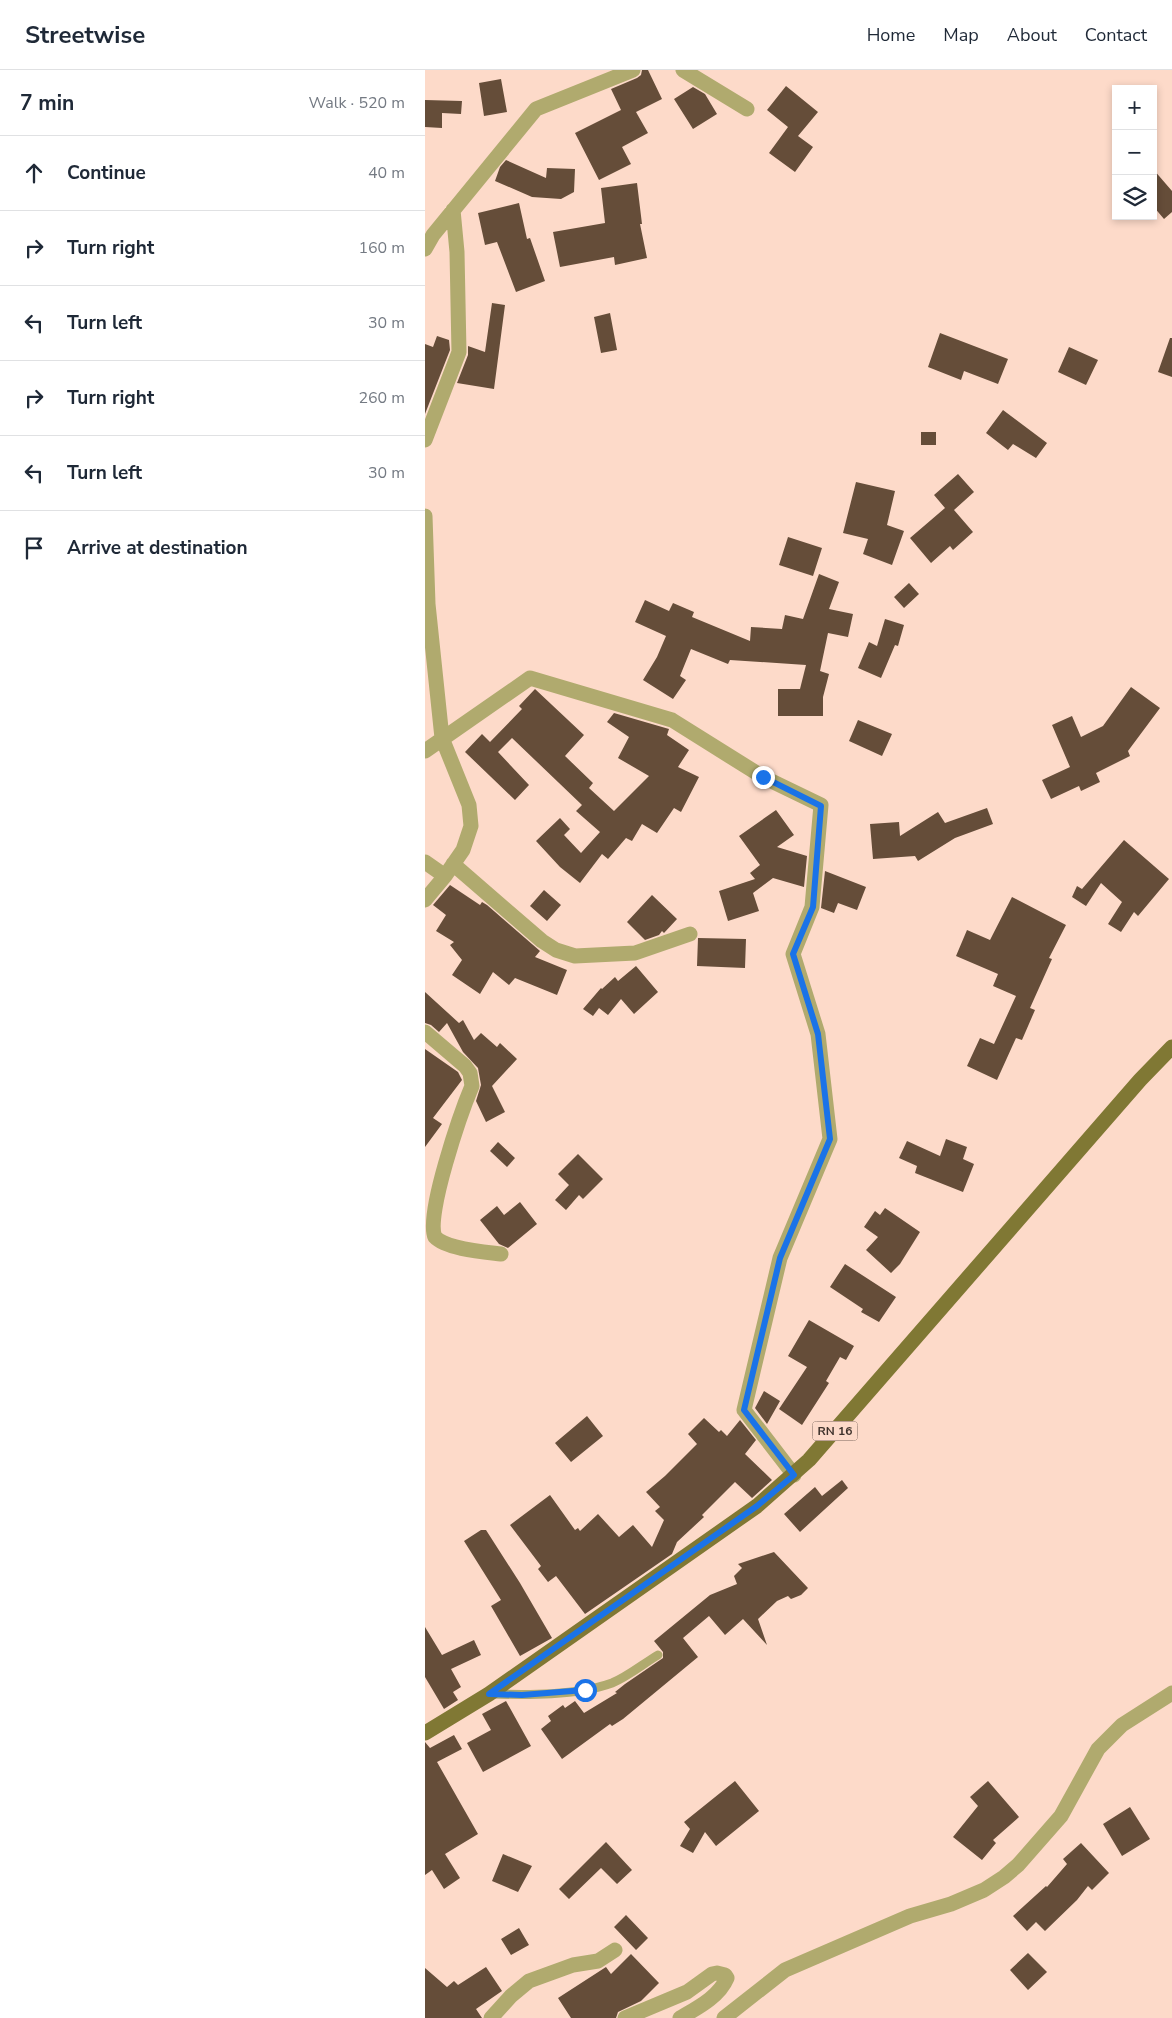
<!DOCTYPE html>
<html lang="en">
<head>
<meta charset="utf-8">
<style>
	:root { --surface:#fff; --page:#f6f6f7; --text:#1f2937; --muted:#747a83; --line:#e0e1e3 }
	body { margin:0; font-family:"Nunito Sans",sans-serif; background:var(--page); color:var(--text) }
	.controls { position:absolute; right:15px; top:15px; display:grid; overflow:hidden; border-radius:0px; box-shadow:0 2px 8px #0003 }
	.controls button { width:45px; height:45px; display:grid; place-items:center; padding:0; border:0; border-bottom:1px solid var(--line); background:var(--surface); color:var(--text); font:25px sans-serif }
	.stop { position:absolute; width:15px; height:15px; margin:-11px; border:4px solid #1a73e8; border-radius:50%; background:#fff }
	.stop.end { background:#1a73e8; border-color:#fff; box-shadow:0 1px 5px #0008 }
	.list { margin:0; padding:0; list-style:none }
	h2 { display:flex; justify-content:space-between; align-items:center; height:65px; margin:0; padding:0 20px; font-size:21px }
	h2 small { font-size:16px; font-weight:400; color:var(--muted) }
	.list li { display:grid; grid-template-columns:32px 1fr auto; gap:15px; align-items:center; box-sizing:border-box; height:75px; padding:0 20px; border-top:1px solid var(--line) }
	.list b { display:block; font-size:19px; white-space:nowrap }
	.list em { font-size:16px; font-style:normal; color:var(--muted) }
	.icon { flex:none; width:28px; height:28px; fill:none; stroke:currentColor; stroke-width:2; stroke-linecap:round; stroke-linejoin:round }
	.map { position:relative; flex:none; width:747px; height:1948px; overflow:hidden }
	header { display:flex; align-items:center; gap:30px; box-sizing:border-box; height:70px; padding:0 25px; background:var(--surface); border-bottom:1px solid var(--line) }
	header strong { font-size:24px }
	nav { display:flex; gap:28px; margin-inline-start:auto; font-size:18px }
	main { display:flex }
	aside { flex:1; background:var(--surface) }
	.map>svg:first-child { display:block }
	.building { fill:#654d39 }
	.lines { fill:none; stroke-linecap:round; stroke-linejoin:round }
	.lane { stroke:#b0aa6e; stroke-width:9 }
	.street { stroke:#b0aa6e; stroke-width:15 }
	.primary { stroke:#807834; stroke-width:15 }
	.route { stroke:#1a73e8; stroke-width:6 }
	.labels { text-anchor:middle; stroke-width:5; stroke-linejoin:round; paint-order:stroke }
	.shield { fill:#fddac9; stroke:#78645a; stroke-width:1 }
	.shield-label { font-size:12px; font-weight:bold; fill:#3f322b }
</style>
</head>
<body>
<header>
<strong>Streetwise</strong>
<nav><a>Home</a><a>Map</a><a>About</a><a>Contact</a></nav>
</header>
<main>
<aside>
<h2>7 min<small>Walk · 520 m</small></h2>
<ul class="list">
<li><svg class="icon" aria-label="ahead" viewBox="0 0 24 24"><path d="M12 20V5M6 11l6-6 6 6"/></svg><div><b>Continue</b></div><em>40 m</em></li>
<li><svg class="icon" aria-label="right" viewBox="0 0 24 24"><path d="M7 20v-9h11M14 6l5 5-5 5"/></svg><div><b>Turn right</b></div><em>160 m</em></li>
<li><svg class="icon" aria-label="left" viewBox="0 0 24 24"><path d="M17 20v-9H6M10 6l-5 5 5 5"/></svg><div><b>Turn left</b></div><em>30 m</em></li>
<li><svg class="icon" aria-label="right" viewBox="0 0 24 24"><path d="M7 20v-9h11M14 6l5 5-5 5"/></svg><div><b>Turn right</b></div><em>260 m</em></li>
<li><svg class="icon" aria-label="left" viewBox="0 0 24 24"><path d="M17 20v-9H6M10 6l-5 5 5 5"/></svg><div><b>Turn left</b></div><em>30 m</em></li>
<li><svg class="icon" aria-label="arrive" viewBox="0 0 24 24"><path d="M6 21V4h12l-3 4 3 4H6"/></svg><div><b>Arrive at destination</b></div></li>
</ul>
</aside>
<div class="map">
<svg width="747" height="1948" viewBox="0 0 747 1948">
	<rect width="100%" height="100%" fill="#fddac9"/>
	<path class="building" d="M217,0H223L237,29L211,42L223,63L197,77L206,94L174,110L150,63L196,40L186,19L212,8L216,5Z
		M76,9L82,42L59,46L54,13Z
		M361,16L393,42L373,66L388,77L370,102L344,83L363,57L342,40Z
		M268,17L280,24L292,44L268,59L249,29Z
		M0,30L37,31L36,44L17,43V58L0,57Z
		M81,90L121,108L122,98L150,99L149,122L136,129L107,127L70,111L75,97Z
		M728,99L747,121V142L739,149L728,136Z
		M212,113L217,154H215L222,188L190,195L189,187L135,197L128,162L180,153L176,118Z
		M94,133L102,169L105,168L120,211L91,222L72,172L60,175L53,143Z
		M67,233L80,235L69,319L32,313L43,285V276L60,282Z
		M185,243L192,280L176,283L169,247Z
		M515,263L583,289L573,314L539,301L536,310L503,297Z
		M12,266L24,270L25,280L0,344V274L8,277Z
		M745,268H747V307L733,302Z
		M644,277L673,290L661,315L633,302Z
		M578,340L622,373L611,388L588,374L583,380L561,363Z
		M496,362H511V375H496Z
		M533,404L549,422L529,440L548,462L528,480L525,476L506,493L485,468L520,438L509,425Z
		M431,412L470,421L462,455L479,461L467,495L438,484L443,469L418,463Z
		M363,467L397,478L388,506L354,495Z
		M394,504L414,512L404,539L428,544L423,567L403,563L395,601L404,604L398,627V646H353V619H375L381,595L305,590L303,594L266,579L255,606L261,610L248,629L218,610L232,587L241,566L210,552L220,530L244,541L248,533L269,542L267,547L325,571L326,557L357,559L360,545L378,549Z
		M484,513L494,524L479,538L469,527Z
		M460,549L479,555L473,576L470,575L456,608L433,598L444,572L452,576Z
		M706,617L735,638L703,681L705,686L671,703L675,712L656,721L654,716L626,729L617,710L645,697L627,655L647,646L656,667L678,656Z
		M110,619L159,665L140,686L168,713L164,718L189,741L224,706L193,688L204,667L182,652L189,643L244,659L242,665L264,680L253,697L274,707L256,742L249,738L232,763L217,754L207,771L201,768L183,789L177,784L155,813L135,797L111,771L135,748L145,759L139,765L156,783L175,762L151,741L157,735L87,668L73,682L104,715L90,730L40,682L57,664L65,672L97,639L94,636Z
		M433,650L467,664L457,686L424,671Z
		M562,738L568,754L530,768L493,791L490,786L448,789L445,754L474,752L475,766L513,742L520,753Z
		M351,740L369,765L352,777L382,786L379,817L348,808L328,823L334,841L303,851L294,821L330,809L325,803L335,795L314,766Z
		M699,770L744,809L713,846L709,842L696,862L683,854L697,832L676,813L661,836L647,827L652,816L657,819Z
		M400,801L441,817L432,840L413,833L409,843L396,838Z
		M25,815L55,835L57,832L62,835L115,881L110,887L142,900L132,925L90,908L84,915L68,902L55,924L27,905L37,890L25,875L29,872L11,861L21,845L8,835Z
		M119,820L136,835L122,851L105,836Z
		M227,825L252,849L239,863L237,861L234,865L220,870L202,852Z
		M587,827L641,855L624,888L627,889L605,938L610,940L597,970L591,968L572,1010L542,996L555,968L569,974L591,926L568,916L573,904L531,886L542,860L565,870Z
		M273,868L321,869L320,898L272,896Z
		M211,896L233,922L209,944L196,929L183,945L174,938L168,946L158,939L176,918L177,919L190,907L193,911Z
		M0,922L34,953L38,950L49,970L56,963L72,977L75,973L92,989L67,1016L80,1042L61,1052L51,1031L56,1015L53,998L38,982L22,953L14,962L6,955L0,953Z
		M0,979L33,1002L37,1010L8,1048L17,1054L0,1077Z
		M521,1069L542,1077L538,1089L549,1094L538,1122L490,1103L492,1096L474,1088L482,1071L515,1086Z
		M73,1072L90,1088L82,1097L65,1081Z
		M153,1084L178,1109L158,1129L154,1125L141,1140L130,1130L144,1115L133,1104Z
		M95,1132L112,1154L83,1178L74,1174L55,1150L72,1136L79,1145Z
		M460,1138L495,1162L475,1194L466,1203L441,1180L453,1167L439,1157L450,1141L455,1145Z
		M420,1194L471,1227L454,1252L436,1242L438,1239L405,1217Z
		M384,1250L429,1276L421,1290L415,1287L401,1311L404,1313L377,1355L354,1339L382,1297L363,1286Z
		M339,1321L355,1331L342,1354L330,1338Z
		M162,1346L178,1366L146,1392L130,1373Z
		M279,1348L294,1362L296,1360L302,1366L315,1350L331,1370L320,1384L347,1410L327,1428L310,1412L277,1445L279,1447L252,1472L247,1484L160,1544L131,1506L123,1512L113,1499L116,1496L85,1455L125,1425L150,1460L153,1458L155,1461L173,1444L194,1467L208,1455L227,1477L239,1450L230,1441L235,1437L221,1422L240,1406L272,1374L263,1364Z
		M417,1410L423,1418L375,1462L359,1444L390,1417L397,1426Z
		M56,1460H61L95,1513L127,1568L95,1586L66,1536L76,1530L39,1471Z
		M349,1482L383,1518L376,1525L366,1529L363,1526L352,1531L333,1549L342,1575L318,1549L300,1565L284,1546L258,1568L273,1587L198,1649L187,1656L185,1654L137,1689L116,1659L126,1651L123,1646L138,1635L140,1638L150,1631L159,1643L192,1623L190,1622L200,1614L238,1588V1582L229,1571L285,1525L312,1514L309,1506L317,1498L313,1494Z
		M0,1557L17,1585L49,1570L56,1585L26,1599L36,1617L28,1622L33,1630L19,1639L0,1607Z
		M81,1631L106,1676L58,1702L42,1673L66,1660L57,1644Z
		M29,1665L37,1679L12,1692L53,1764L20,1784L35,1808L19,1819L7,1800L0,1805V1672L5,1678Z
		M310,1711L334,1741L291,1776L280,1762L268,1783L255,1776L265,1759L259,1752Z
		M563,1711L594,1747L568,1770L571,1773L557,1790L528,1767L553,1736L545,1727Z
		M705,1737L725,1769L697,1786L678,1754Z
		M181,1772L207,1800L192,1814L176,1798L144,1829L134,1819Z
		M656,1773L684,1803L667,1820L663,1816L652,1830L620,1861L611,1852L602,1861L588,1846L621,1816L622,1817L642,1794L638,1789Z
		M78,1784L107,1796L93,1822L67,1811Z
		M201,1845L223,1868L211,1880L189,1857Z
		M94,1858L104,1875L86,1885L76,1869Z
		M603,1883L622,1902L603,1920L585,1900Z
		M206,1884L234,1913L216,1931L193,1942L191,1948H146L133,1928L181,1897L186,1904Z
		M61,1897L77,1921L51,1939L57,1948H0V1898L22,1917L29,1911L33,1915Z"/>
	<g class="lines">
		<path class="lane" d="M65,1624C102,1625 151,1626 187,1613C202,1607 218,1594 233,1585"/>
		<path class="street" d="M258,0L322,39
			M0,179L8,165L111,39L208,0
			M0,370L34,282L32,182L28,140
			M0,446L3,534L17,668L44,735L46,756L38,780L20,806
			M0,681L105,608L247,650L338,707L396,735L387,837L368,884L393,964L405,1069L355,1188L319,1340L369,1405
			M0,792L20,806L0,830
			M28,794L117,871L131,880L150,886L210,883L265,864
			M0,962L40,996L45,1003L47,1016C36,1042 0,1146 10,1167C21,1179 60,1182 76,1184
			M66,1948L86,1926L104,1911L148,1895L173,1891L190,1880
			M200,1948L262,1922L287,1904L292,1903L300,1905L302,1908C294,1927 272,1938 255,1948
			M299,1948L360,1900L485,1846L526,1834L559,1820L579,1807L593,1795L636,1746L673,1679L697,1655L747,1623"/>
		<path class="primary" d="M0,1663L64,1624L332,1436L384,1390L715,1010L747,977"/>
	</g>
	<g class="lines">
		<path class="route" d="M160,1620L97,1625L64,1624L332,1436L369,1405L319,1340L355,1188L405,1069L393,964L368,884L388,837L396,736L338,707"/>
	</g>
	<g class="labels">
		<rect class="shield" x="387.5" y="1351.5" width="45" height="19" rx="4"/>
		<g class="shield-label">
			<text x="410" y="1365">RN 16</text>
		</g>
	</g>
</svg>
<div class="controls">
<button>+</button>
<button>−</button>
<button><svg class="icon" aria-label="layers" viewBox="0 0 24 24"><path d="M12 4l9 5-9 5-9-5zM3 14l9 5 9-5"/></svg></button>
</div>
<div class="stop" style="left:160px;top:1620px"></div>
<div class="stop end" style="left:338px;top:707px"></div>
</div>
</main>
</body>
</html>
